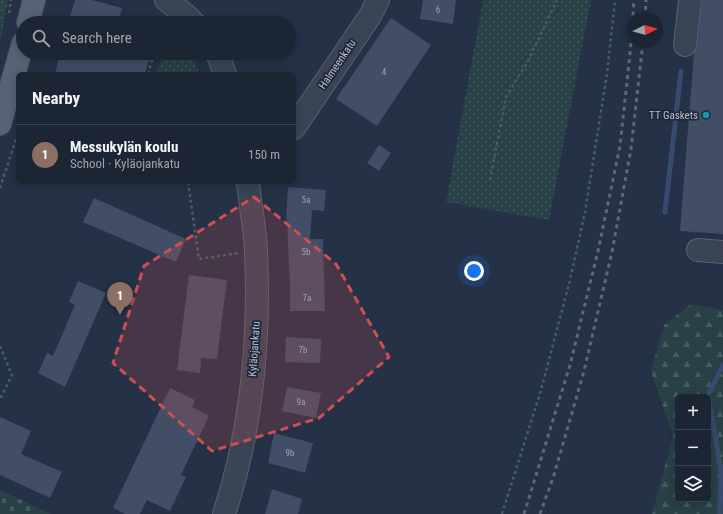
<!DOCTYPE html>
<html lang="en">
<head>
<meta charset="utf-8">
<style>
	:root { --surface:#1c2534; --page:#293140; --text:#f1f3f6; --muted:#a0a5ac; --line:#3a424f; --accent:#0b8043 }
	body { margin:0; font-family:"Roboto Condensed",sans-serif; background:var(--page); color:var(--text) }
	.controls { position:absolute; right:12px; bottom:12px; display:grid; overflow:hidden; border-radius:6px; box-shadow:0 2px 10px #0003 }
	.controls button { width:36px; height:36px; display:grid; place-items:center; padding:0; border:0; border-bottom:1px solid var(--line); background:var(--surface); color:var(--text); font:20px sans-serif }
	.compass { position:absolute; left:627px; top:12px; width:36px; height:36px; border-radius:50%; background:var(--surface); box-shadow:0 2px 10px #0003; rotate:85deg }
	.you { position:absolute; left:474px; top:271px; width:14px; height:14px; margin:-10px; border:3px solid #fff; border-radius:50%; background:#1a73e8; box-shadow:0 0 0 6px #1a73e833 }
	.badge { display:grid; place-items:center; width:26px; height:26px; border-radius:50%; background:var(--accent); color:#fff; font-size:13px; font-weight:700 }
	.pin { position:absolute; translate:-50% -33px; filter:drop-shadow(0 1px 2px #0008) }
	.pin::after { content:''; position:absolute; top:21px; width:14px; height:12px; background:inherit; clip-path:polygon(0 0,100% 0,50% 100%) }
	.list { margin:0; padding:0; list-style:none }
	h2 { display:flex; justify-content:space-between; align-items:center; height:52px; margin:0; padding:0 16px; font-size:17px }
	h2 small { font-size:13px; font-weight:400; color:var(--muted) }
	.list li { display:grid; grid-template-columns:26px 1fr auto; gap:12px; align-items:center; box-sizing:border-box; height:60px; padding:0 16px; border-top:1px solid var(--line) }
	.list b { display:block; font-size:15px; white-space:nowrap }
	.list p { margin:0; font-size:13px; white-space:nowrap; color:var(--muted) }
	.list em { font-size:13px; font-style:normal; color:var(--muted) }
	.icon { flex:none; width:22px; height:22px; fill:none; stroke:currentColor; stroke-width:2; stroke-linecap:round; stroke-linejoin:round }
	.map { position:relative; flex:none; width:723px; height:514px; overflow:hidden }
	.search { position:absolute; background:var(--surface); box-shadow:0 2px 10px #0003; left:16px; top:16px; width:280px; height:44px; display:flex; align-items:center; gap:10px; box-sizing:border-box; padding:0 14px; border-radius:22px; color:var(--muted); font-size:15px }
	.panel { position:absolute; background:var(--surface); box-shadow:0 2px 10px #0003; left:16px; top:72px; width:280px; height:112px; border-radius:6px }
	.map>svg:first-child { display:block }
	.grass { fill:url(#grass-dots) }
	.forest { fill:url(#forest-firs); fill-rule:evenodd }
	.cemetery { fill:url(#cemetery-stones) }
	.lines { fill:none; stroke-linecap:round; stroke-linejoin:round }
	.stream { stroke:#384b6e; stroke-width:5 }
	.building { fill:#424e66 }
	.minor-casing { stroke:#596172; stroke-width:24 }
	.major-casing { stroke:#444c5e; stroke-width:24 }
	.path { stroke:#465e62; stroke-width:2.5; stroke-dasharray:3 3; stroke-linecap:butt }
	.minor { stroke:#3a4455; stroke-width:22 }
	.major { stroke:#586275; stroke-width:22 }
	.rail { stroke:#5c677c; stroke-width:3; stroke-dasharray:4 4; stroke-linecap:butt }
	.marked { fill:#ce4e52; fill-opacity:0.2; stroke:#ce4e52; stroke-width:3; stroke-dasharray:8 5; stroke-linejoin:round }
	.culture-dot { fill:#0f9aa8; stroke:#1f283b; stroke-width:1.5 }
	.labels { text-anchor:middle; stroke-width:3.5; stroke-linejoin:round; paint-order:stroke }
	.number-label { font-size:9px; fill:#9aa3b4 }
	.street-label { font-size:11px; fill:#b8bfce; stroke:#1f283b }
	.poi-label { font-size:11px; fill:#b8bfce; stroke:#1f283b; text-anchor:end }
</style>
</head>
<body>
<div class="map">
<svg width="723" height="514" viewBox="0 0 723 514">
	<defs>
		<pattern id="grass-dots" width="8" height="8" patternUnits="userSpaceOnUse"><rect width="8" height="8" fill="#284147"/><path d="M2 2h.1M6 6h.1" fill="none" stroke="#455b60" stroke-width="1.8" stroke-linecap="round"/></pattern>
		<pattern id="forest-firs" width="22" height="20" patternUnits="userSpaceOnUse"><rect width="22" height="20" fill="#284147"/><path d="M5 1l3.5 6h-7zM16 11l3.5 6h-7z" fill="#455b60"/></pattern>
		<pattern id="cemetery-stones" width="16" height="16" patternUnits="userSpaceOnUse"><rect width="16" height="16" fill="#284147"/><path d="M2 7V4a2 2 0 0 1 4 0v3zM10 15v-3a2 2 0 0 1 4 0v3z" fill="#455b60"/></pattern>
	</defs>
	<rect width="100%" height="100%" fill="#253146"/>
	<path class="grass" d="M0,0H8L0,43Z
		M483,0H591L549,220L446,202Z
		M163,53H185L195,64L200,74H157Z"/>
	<path class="forest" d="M691,304L723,310V514H652L673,436L651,371L664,325ZM678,397H708V499H678Z"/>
	<path class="cemetery" d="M0,490L51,514H0Z"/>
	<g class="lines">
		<path class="stream" d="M665,212L681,71
			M720,514L721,471L708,395L723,365"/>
	</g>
	<path class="building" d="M75,0H92L122,8L118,23H68Z
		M423,0H456L453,24L420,19Z
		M702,0H723V234L680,231L694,53L697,46Z
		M391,18L431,45L377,126L336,99Z
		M60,53H126L149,59L145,74H55Z
		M379,145L391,153L379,171L367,163Z
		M288,187L326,190L324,211L312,210L310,239H323L325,311H290V286L287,219H286Z
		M94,198L186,239L176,262L83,222Z
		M189,275L227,280L217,359L201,358L200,373L177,370Z
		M78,281L106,293L65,387L38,373L47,353L53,356L75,305L69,302Z
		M286,337L321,339L320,363L285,362Z
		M287,387L321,393L316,418L282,411Z
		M170,388L195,400L192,407L209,416L181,475L186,477L170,511L147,500L140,514H126L113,508Z
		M0,417L31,431L21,454L62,472L50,498L0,475Z
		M274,433L313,443L305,473L268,463Z
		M272,489L302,499L298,514H265Z"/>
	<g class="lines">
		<g class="minor-casing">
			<path id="minor" d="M166,0L187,16L194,23
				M685,45L690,0
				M217,53L225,74
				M294,128L370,16L378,0
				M698,250L723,252
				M224,514C252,429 260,340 256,251C255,228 250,205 248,182"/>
		</g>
		<g class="major-casing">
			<path id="major" d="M28,23L34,0
				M0,124L23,43"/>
		</g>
		<path class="path" d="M9,13L11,0
			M148,74L154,53
			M490,180L506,97L528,61L557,0
			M188,182L199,259L239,253
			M0,188L18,133
			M0,346L12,375L0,399
			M502,514L541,390L570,280L585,212L607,74L615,0"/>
		<use href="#minor" class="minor"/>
		<use href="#major" class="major"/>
		<path class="rail" d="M645,18L646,0
			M524,514L570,365L598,251L620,146L630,54L634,0
			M540,514L554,475L584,371L612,252L631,149L643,42"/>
	</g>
	<path class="marked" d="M254,197L336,264L389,357L319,418L212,451L113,363L144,266Z"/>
	<circle class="culture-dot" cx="706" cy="115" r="4"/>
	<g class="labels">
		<g class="number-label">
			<text x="438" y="13">6</text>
			<text x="384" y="75">4</text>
			<text x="306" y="203">5a</text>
			<text x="306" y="255">5b</text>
			<text x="307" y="301">7a</text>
			<text x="303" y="353">7b</text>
			<text x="301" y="405">9a</text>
			<text x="290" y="456">9b</text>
		</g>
		<g class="street-label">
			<text transform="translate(337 64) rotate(-56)" y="4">Halmeenkatu</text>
			<text transform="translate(254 349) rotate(-86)" y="4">Kyläojankatu</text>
		</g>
		<g class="poi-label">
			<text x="698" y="119">TT Gaskets</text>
		</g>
	</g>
</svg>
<div class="controls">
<button>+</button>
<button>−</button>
<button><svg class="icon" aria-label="layers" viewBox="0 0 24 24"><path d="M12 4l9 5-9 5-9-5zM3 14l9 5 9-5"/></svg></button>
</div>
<svg class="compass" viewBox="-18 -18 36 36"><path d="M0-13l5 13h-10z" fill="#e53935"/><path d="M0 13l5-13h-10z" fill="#a0a5ac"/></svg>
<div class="you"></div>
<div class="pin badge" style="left:120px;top:315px;background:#8d6e63">1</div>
<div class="search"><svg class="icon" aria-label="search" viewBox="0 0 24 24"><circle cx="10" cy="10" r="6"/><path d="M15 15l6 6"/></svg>Search here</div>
<section class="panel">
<h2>Nearby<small></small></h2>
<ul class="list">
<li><span class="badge" style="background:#8d6e63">1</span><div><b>Messukylän koulu</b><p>School · Kyläojankatu</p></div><em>150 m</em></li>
</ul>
</section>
</div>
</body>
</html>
